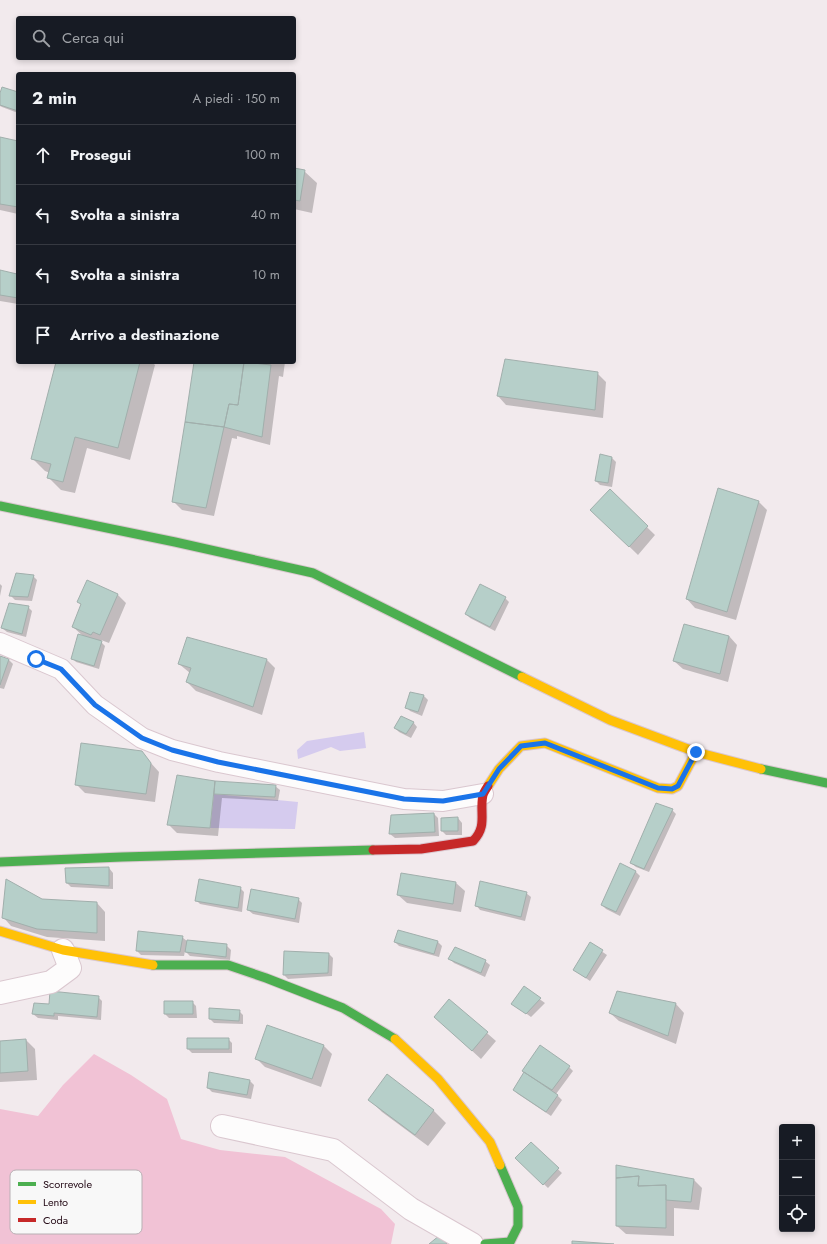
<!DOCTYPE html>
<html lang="it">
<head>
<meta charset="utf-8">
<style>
	:root { --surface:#171b24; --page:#20242c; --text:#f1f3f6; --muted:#9ea1a6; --line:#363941 }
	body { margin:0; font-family:Jost,sans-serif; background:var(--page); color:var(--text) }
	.controls { position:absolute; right:12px; bottom:12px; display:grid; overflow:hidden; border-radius:4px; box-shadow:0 2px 6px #0003 }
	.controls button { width:36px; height:36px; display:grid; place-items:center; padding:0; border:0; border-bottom:1px solid var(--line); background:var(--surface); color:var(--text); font:20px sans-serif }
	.stop { position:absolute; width:12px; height:12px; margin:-9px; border:3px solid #1a73e8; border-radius:50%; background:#fff }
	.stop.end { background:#1a73e8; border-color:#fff; box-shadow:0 1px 4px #0008 }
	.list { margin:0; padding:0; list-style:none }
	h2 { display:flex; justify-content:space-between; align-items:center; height:52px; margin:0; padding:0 16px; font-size:17px }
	h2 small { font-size:13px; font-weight:400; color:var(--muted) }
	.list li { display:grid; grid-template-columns:26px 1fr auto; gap:12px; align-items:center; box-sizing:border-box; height:60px; padding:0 16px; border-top:1px solid var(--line) }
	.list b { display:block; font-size:15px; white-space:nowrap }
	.list em { font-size:13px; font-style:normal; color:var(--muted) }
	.icon { flex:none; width:22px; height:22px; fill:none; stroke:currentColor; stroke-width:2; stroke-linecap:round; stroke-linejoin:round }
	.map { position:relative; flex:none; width:827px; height:1244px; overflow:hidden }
	.search { position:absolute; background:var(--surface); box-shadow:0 2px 6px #0003; left:16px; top:16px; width:280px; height:44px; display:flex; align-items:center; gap:10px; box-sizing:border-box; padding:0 14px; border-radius:4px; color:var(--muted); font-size:15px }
	.panel { position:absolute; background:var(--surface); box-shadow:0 2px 6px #0003; left:16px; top:72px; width:280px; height:292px; border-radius:4px }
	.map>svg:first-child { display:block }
	.forest { fill:#f1c2d5 }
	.water { fill:#d5cbee }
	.shadow { fill:#0003 }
	.building { fill:#b6cfc9; stroke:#a1afac }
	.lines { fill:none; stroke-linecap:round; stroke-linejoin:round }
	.lane-casing { stroke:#dac7cf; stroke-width:22 }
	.street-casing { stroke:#dac7cf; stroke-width:24 }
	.fast-casing { stroke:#dac7cf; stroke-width:11 }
	.slow-casing { stroke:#dac7cf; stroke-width:11 }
	.jam-casing { stroke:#dac7cf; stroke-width:11 }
	.lane { stroke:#fdfcfc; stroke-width:20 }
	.street { stroke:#fdfcfc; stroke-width:22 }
	.fast { stroke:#4caf50; stroke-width:9 }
	.slow { stroke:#ffc107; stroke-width:9 }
	.jam { stroke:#c62828; stroke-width:9 }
	.route { stroke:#1a73e8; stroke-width:5 }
	.key { fill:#f8f8f8; stroke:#b8b0b4; stroke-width:1 }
	.key-label { font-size:11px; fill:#220814 }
</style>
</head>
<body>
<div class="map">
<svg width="827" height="1244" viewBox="0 0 827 1244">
	<rect width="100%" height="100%" fill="#f2eaed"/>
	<path class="forest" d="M94,1054L131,1075L167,1099L181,1139L220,1150L285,1157L381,1209L395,1224L391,1244H0V1109L38,1116L63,1085Z"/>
	<path class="water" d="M364,732L366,748L340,751L331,747L298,759L297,750L307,741Z
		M214,794L298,802L295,829L210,828Z"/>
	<path class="shadow" d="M18,94V113L2,107L0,106V96Z
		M0,138L18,142V214L0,210Z
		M294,169L304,171L317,183L312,213L294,209Z
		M0,271L17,275L18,273V304L0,301Z
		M57,362H152L155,365L130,460L87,448L75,493L61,490L48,477L50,473L45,471L33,459Z
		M195,362H285L283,377L279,376L270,445L237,436V439L232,438L214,516L182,510L173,501Z
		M597,373L606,382L603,418L506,405L498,396Z
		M601,456L612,458L616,462L612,487L600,485L596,481Z
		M610,491L655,535L638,555L600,518Z
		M758,501L767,510L736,620L695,608L687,599Z
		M33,576L37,580L32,601L15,600L11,596Z
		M0,584L2,586L0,596Z
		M117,594L126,603L109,643L101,640V642L105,646L99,669L76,662L72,658L83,636L73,627L82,605L79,602Z
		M505,598L509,602L495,631L470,618L466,614Z
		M28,607L32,611L26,637L7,632L2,628Z
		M729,636L737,645L728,682L683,669L674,661Z
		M0,657L9,660L13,664L4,689L0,688Z
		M267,660L275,668L262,715L196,691L187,682L190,673L179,664Z
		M411,693L424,696L428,700L422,716L410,711L406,707Z
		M413,722L417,727L411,738L399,732L395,728Z
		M141,752L159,772L155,802L85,793L76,784Z
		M178,776L215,782L275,786L280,790L278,801L222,798L218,836L177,833L168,824Z
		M672,810L676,814L649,872L636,867L631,863Z
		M434,814L438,818L439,836L395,838L390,834Z
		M458,818L462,823V835H446L442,831Z
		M620,865L636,872L640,876L620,916L606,909L602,905Z
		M109,868L113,873V889L71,887L67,883Z
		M402,874L456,883L465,891L461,912L407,903L398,895Z
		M240,888L244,892L242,912L200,904L196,900Z
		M526,893L531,897L525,921L480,910L476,905Z
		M298,899L302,903L299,923L253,914L248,910Z
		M42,900L97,903L105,912V941L47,937L11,926L3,917Z
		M182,937L188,942L226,945L231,950L230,960L190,956L185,951L184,956L141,955L137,951Z
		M395,942H438L442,946L439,957L399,946Z
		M591,944L607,955L590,981L574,970Z
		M329,954L333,958L332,976L288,979L284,975Z
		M450,959L485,961L490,965L485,977L454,963Z
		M524,988L545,1003L531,1017L513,1004Z
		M618,992L676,1004L684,1013L676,1044L619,1021L610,1013Z
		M98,997L102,1001L101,1020L58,1016V1020L38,1018L33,1014L49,1005Z
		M449,1000L496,1041L481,1059L435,1017Z
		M165,1002H192L196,1006L197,1018H169L165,1014Z
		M239,1011L243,1015V1024L214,1023L210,1019Z
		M228,1039L232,1043V1053H192L188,1049Z
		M26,1040L35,1049L37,1080L0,1082V1042Z
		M324,1046L332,1054L321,1087L265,1067L256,1058Z
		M569,1067L573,1071L556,1094L562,1100L551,1116L518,1094L514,1090L525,1073Z
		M210,1074L250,1081L254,1085L251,1099L212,1092L208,1088Z
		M370,1100L433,1110L446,1123L428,1146L382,1112Z
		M531,1144L562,1173L548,1188L517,1158Z
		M694,1180L702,1188L699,1210L674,1208V1236L626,1234L617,1226Z"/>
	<path class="building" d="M2,87L18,92V111L0,105V93Z
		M0,137L18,141V207L0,204Z
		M294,168L305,170L300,201L294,200Z
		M18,267V298L0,295V270L17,274Z
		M505,359L598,372L595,410L497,396Z
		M56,362H140L118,448L75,437L63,482L47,478L51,464L31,459Z
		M194,362H244L238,405L229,404L224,427L185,422Z
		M244,362L271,365L262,437L224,427L229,404L238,405Z
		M185,422L224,427L206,508L172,502Z
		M600,454L612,457L608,483L595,481Z
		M718,488L759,501L727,612L686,599Z
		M610,489L648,526L629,547L590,510Z
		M16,573L34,575L28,597L9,596Z
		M87,580L118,594L100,635L93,632L91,635L72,627L81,604L77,602Z
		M480,584L506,597L490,627L465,614Z
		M9,603L29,606L22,634L1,628Z
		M684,624L729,636L720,674L673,661Z
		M78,634L102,641L94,666L71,659Z
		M187,637L267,659L253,707L186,682L191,668L178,664Z
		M0,656L9,659L0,685Z
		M410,692L424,695L418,712L405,708Z
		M401,716L414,722L406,734L394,728Z
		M81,743L142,751L151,763L146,794L75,785Z
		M177,775L215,781L210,828L167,825Z
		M215,781L276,785L275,797L214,794Z
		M656,803L673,809L644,869L630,863Z
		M434,813L435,832L389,834L391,815Z
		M458,817V831H441V818Z
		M620,863L636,871L616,912L601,905Z
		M109,867V886L66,883L65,868Z
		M401,873L456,882L453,904L397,895Z
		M6,879L42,899L97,902V933L37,929L2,918Z
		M199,879L241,887L238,908L195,901Z
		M480,881L527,892L521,917L475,906Z
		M251,889L299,898L295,919L247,910Z
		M398,930L438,941L434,954L394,942Z
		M138,931L183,936L180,952L136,951Z
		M187,940L227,944L226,957L185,952Z
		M590,942L603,950L586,978L573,970Z
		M455,947L486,960L481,973L448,959Z
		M284,951L329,953L328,973L283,975Z
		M524,986L541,998L526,1014L511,1004Z
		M50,991L99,996L97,1017L54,1013V1016L32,1014L34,1003L49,1004Z
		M617,991L676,1003L668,1036L609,1013Z
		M449,999L488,1032L472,1051L434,1017Z
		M164,1001H193V1014H164Z
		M209,1008L240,1010L239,1021L209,1019Z
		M267,1025L324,1045L312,1079L255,1059Z
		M187,1038H229V1049H187Z
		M26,1039L28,1071L0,1073V1041Z
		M540,1045L570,1066L552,1090L522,1071Z
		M209,1072L250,1080L247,1095L207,1088Z
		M524,1072L558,1095L546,1112L513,1090Z
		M387,1074L434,1110L415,1135L368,1100Z
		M531,1142L559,1168L543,1185L515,1158Z
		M616,1165L694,1179L691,1202L666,1200V1185L638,1186L639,1176L616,1178Z
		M639,1176L638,1186L666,1185V1228L616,1226V1178Z
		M440,1235L447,1244H429Z
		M572,1241L614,1244H572Z"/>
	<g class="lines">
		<g class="lane-casing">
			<path id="lane" d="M0,643L61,669L95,705L142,738L172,750L219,762L404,799L443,801L483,794"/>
		</g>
		<g class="street-casing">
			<path id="street" d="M0,993L51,982L70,968L63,950
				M222,1126L333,1150L411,1209L472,1244"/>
		</g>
		<g class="fast-casing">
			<path id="fast" d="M0,506L175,542L313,573L522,677
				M761,769L827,783
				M0,862L122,857L373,850
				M153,965H228L266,978L343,1008L395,1039
				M485,1244L510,1242L518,1226V1207L500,1165"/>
		</g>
		<g class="slow-casing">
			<path id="slow" d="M522,677L610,720L696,752L761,769
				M488,786L499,769L521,746L545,743L658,788L672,789L678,786L696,752
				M0,931L63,950L153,965
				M395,1039L438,1079L490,1142L500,1165"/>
		</g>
		<g class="jam-casing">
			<path id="jam" d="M373,850L421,849L473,841C488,826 479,812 483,795C484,792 486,789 488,786"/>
		</g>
		<use href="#lane" class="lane"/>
		<use href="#street" class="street"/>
		<use href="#fast" class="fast"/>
		<use href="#slow" class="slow"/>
		<use href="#jam" class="jam"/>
	</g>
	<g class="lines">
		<path class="route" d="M36,659L61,669L95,705L142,738L172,750L218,762L404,799L443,801L483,794L499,769L521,746L545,743L658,788L672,789L678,786L696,752"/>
	</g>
	<rect x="10" y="1170" width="132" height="64" rx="6" class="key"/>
	<rect x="18" y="1182" width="18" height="4" fill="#4caf50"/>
	<rect x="18" y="1200" width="18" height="4" fill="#ffc107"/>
	<rect x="18" y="1218" width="18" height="4" fill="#c62828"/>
	<g class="key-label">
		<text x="43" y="1188">Scorrevole</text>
		<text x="43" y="1206">Lento</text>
		<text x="43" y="1224">Coda</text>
	</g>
</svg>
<div class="controls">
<button>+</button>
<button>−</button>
<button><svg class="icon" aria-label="locate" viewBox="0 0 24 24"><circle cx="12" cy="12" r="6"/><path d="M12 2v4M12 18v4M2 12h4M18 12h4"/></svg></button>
</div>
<div class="stop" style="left:36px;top:659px"></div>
<div class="stop end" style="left:696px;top:752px"></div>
<div class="search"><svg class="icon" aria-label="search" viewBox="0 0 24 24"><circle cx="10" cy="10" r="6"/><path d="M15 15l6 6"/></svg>Cerca qui</div>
<section class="panel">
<h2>2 min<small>A piedi · 150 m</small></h2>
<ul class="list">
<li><svg class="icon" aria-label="ahead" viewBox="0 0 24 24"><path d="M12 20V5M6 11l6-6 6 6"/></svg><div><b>Prosegui</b></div><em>100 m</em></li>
<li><svg class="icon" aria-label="left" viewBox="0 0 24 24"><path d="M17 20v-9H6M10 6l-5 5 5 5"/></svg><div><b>Svolta a sinistra</b></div><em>40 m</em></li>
<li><svg class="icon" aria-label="left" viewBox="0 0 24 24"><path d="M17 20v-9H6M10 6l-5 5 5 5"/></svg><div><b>Svolta a sinistra</b></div><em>10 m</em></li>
<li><svg class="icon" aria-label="arrive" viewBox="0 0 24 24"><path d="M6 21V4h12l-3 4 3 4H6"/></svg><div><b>Arrivo a destinazione</b></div></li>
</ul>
</section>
</div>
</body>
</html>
